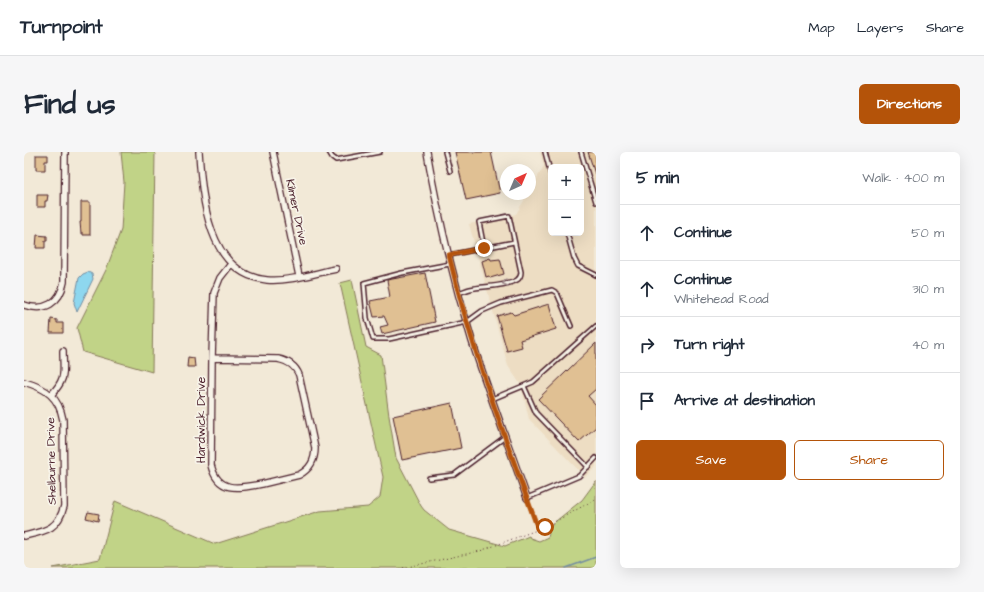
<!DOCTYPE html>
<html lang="en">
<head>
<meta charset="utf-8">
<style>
	:root { --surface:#fff; --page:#f6f6f7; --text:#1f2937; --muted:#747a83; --line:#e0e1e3; --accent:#b45309 }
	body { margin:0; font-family:"Architects Daughter",sans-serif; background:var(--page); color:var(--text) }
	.controls { position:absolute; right:12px; top:12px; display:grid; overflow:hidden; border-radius:6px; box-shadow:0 4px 16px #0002 }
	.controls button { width:36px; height:36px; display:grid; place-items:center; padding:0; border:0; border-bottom:1px solid var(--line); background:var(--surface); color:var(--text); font:20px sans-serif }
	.compass { position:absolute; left:476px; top:12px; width:36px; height:36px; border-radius:50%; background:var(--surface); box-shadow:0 4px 16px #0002; rotate:44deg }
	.stop { position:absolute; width:12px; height:12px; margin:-9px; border:3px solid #b45309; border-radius:50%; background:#fff }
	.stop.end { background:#b45309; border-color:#fff; box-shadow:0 1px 4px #0008 }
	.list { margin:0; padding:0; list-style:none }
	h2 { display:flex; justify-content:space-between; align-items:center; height:52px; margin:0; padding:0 16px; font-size:17px }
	h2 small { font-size:13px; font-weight:400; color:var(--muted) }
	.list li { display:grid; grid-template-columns:26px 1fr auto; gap:12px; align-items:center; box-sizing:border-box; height:56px; padding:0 16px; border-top:1px solid var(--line) }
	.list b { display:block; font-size:15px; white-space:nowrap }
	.list p { margin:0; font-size:13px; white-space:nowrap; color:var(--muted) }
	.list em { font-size:13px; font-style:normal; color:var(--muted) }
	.actions { display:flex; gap:8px; padding:12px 16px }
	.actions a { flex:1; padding:9px 0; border:1px solid var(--accent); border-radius:6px; text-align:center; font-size:14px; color:var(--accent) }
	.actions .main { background:var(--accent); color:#fff }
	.icon { flex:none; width:22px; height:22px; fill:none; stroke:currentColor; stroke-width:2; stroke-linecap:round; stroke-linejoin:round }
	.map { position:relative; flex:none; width:572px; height:416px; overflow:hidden; border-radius:6px }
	header { display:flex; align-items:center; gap:24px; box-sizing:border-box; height:56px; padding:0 20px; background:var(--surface); border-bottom:1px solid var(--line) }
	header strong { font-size:19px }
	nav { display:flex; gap:22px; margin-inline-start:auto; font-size:14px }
	.intro { display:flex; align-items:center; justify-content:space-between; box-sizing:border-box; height:96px; padding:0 24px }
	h1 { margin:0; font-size:28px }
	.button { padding:10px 18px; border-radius:6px; background:var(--accent); color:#fff; font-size:14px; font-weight:700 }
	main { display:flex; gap:24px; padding:0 24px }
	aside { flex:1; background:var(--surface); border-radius:6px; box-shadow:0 4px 16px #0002 }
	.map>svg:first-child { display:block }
	.built { fill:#edddc3; fill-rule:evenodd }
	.green { fill:#c1d387; stroke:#867959 }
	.water { fill:#8ed7ef; stroke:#738da1 }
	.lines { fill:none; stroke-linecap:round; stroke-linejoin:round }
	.stream { stroke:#738da1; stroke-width:1.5 }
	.building { fill:#e0c093; stroke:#4a1f2b }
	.lane-casing { stroke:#4a1f2b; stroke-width:6 }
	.street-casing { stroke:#4a1f2b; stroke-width:8 }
	.path { stroke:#4a1f2b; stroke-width:1; stroke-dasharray:1 3; stroke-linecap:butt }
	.lane { stroke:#f7f3e8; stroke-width:3 }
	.street { stroke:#f7f3e8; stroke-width:5.5 }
	.oneway { stroke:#a0898a }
	.route { stroke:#b45309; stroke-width:5 }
	.labels { text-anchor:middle; stroke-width:3.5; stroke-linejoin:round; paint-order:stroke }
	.street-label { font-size:12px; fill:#4a1f2b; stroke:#f7f3e8 }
</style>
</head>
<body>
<header>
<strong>Turnpoint</strong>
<nav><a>Map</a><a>Layers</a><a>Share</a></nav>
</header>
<div class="intro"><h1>Find us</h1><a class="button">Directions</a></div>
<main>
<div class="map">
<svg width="572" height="416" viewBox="0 0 572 416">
	<rect width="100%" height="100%" fill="#f2e9d7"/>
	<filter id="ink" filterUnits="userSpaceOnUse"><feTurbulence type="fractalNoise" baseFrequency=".025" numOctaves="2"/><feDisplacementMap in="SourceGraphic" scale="8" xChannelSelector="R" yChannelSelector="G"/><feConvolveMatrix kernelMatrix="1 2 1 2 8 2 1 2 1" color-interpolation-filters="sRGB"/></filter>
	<g filter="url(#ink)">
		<path class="built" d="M516,0H572V315L561,325L505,267L497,233L484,214L445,72L492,62L504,42H506V38L520,14ZM527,15H557V81H527Z"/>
		<path class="green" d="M97,0H131L128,220L59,200L53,176L82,118L97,78L100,30Z
			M328,128L342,195L357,203L365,264L372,306L397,354L400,358L425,378L481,394L505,384L506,386L515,389L524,385L527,373L558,348L572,329V416H29L76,407L91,349L191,392L296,359L344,355L356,345L359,325L316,131Z"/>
		<path class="water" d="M64,120L68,122L69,127L53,160L50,151L55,126L59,122Z"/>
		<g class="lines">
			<path class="stream" d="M542,416L572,405"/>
		</g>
		<path class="building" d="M431,0H467L476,41L442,48Z
			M564,0H572V22H571Z
			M12,3H24V9H21V18H12Z
			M13,43H24L23,49H21V55H13Z
			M57,50H66V83H59V81H57L56,70H57Z
			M13,83L23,84V89H21V96H12Z
			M466,106L467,108L476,107L480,122L466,126L465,124L462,125L458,109Z
			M401,121L411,170L358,182L356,175L364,173L360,164L350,165L346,149L366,145L363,128Z
			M525,152L532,177L496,188L498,195L483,199L473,164L487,160L490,163Z
			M27,167L33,168V171H39V181H26Z
			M572,191V237L564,244L572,253V275L555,290L514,247Z
			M164,205L170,206L171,215H163Z
			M428,251L437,296L378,308L369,264Z
			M64,360L75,362L74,369L62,366Z"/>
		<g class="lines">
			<g class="lane-casing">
				<path id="lane" d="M305,0L308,5L312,8L356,0
					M421,0L426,19
					M521,0L527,23
					M557,0L572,50
					M543,81L550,106L554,114L572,123
					M425,103L490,90
					M426,112L378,121L340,131L343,166L349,187H365L443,170L458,159L477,151L528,138L533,141L547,174
					M434,141C438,140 442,138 446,137C460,134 481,135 493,128C496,126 497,123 497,120L485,64L455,70L460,96
					M500,234L512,261L564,315
					M468,247L509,230L572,174
					M405,326L430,323L481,285
					M503,346L555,324L572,306"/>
			</g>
			<g class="street-casing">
				<path id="street" d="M175,0C178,46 184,122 243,128C264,130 291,121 312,117
					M249,0L275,124
					M403,0C414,64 429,127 448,189C465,242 485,294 503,346
					M0,153C21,160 36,151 40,130L41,0
					M188,206L254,207C264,209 271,213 275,223L291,296C291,309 286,317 275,323C263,326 250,329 238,332C216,336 194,342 187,313Z
					M188,206L190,141L196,126L207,112
					M0,230C22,236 35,245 39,268L40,354C34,378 21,379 0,384
					M27,243C43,226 39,221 39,199"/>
			</g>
			<path class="path" d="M505,351L514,376
				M379,416L456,399L521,375L572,347"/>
			<use href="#lane" class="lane"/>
			<use href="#street" class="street"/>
		</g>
		<defs><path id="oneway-chevron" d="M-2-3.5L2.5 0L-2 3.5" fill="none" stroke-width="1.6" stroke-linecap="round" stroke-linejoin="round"/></defs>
		<use class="oneway" href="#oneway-chevron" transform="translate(481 131) rotate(165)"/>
	</g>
	<g class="lines" filter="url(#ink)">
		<path class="route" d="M460,96L425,103C447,197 482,287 514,377L521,375"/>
	</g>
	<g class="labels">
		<g class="street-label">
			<text transform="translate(273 60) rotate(78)" y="4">Kilmer Drive</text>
			<text transform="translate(177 268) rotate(-90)" y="4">Hardwick Drive</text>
			<text transform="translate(27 309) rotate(-91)" y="4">Shelburne Drive</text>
		</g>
	</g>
</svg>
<div class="controls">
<button>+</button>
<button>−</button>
</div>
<svg class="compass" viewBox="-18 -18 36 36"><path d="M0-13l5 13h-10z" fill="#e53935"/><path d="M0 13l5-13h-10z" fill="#747a83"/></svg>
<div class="stop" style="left:521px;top:375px"></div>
<div class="stop end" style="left:460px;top:96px"></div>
</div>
<aside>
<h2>5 min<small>Walk · 400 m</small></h2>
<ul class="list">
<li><svg class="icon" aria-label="ahead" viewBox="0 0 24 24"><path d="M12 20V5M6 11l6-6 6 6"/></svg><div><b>Continue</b></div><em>50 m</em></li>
<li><svg class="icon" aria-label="ahead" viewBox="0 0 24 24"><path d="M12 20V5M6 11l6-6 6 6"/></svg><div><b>Continue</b><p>Whitehead Road</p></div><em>310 m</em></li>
<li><svg class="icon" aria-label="right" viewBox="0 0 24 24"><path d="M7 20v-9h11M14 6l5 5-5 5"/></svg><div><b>Turn right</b></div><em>40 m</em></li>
<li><svg class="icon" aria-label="arrive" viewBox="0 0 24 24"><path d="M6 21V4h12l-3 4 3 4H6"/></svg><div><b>Arrive at destination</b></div></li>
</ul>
<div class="actions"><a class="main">Save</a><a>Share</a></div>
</aside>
</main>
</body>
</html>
